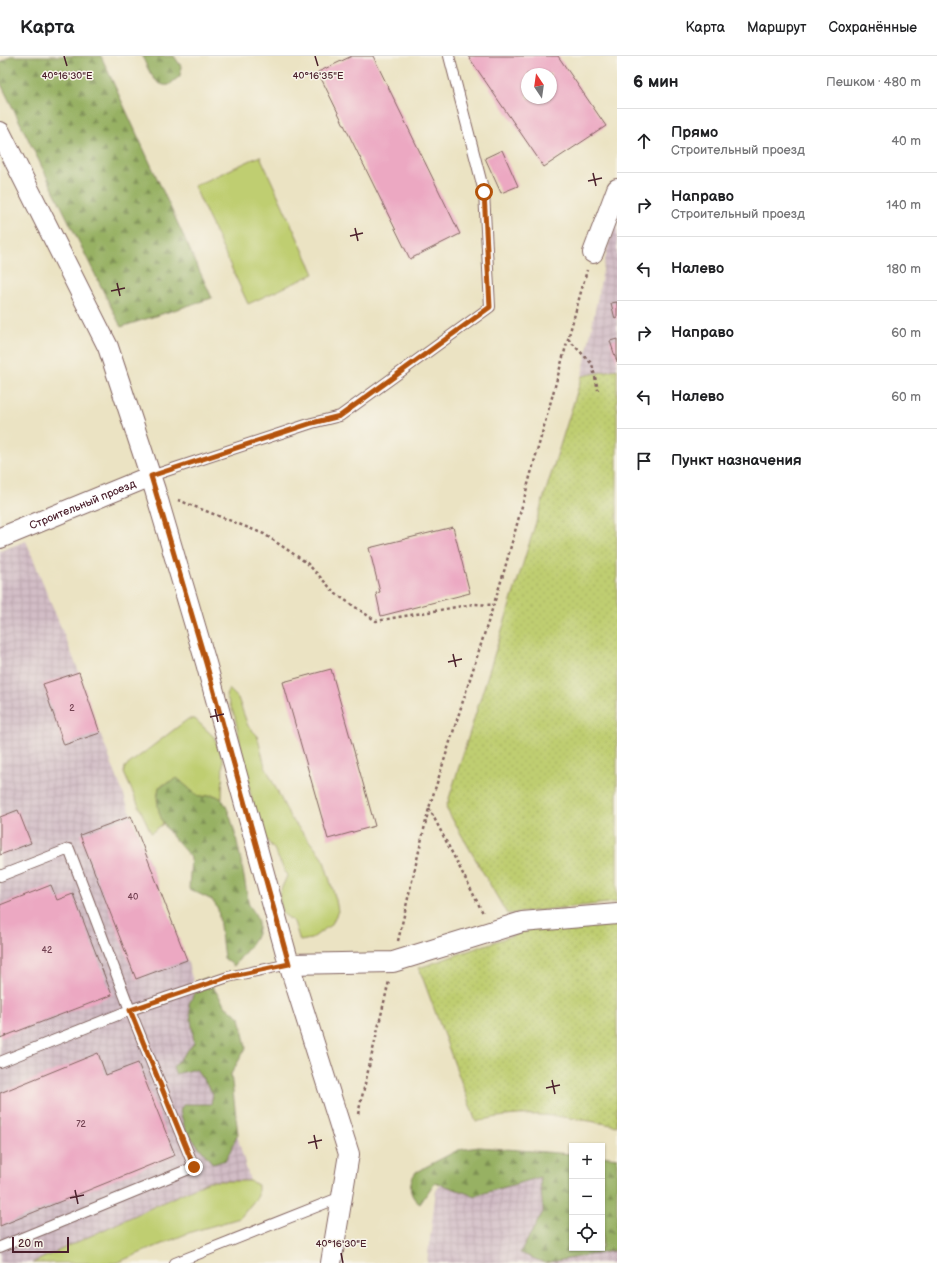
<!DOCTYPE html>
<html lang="ru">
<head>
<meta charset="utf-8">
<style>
	:root { --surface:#fff; --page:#f6f6f6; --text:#202124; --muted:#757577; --line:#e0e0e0 }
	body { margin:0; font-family:"Balsamiq Sans",sans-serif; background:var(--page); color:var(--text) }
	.controls { position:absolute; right:12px; bottom:12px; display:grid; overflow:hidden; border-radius:0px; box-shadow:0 1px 3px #0004 }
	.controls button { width:36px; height:36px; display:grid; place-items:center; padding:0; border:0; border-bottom:1px solid var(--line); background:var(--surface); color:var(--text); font:20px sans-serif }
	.compass { position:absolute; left:521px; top:12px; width:36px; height:36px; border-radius:50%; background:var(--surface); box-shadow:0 1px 3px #0004; rotate:347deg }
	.scale { position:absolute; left:12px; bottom:10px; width:57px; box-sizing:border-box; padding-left:4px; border:2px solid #4a1f2b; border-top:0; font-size:11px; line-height:14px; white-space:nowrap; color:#4a1f2b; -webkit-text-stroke:3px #f7f3e8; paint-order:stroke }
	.stop { position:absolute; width:12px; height:12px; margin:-9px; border:3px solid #b45309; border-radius:50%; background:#fff }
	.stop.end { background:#b45309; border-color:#fff; box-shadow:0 1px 4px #0008 }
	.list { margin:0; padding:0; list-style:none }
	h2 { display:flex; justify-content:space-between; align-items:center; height:52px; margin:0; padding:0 16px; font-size:17px }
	h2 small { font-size:13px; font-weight:400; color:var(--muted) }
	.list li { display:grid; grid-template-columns:26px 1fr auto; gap:12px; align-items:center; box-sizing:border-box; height:64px; padding:0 16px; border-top:1px solid var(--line) }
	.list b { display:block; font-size:15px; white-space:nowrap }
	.list p { margin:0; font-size:13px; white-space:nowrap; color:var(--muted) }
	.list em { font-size:13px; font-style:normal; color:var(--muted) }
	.icon { flex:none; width:22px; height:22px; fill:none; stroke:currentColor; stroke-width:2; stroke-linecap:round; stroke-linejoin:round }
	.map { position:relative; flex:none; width:617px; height:1207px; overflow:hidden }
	header { display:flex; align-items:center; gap:24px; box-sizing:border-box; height:56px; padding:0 20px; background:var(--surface); border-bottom:1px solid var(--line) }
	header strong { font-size:19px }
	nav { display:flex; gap:22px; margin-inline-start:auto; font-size:14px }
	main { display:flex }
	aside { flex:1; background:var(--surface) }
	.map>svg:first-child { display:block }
	.industrial { fill:url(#industrial-grid) }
	.green { fill:#bfce71; stroke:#84764e }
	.forest { fill:url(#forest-firs); stroke:#706847 }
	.garden { fill:url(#garden-dots); stroke:#84764e }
	.building { fill:#eca8c2; fill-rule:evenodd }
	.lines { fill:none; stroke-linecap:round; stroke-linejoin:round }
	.service-casing { stroke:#826460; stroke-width:12 }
	.minor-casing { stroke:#826460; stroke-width:22 }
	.path { stroke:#826460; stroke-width:2.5; stroke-dasharray:3 3; stroke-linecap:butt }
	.service { stroke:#fff; stroke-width:10 }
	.minor { stroke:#fff; stroke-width:20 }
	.route { stroke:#b45309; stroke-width:5 }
	.ticks { fill:none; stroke:#4a1f2b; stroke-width:1.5 }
	.labels { text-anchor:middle; stroke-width:3; stroke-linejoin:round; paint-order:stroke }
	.number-label { font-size:9px; fill:#724151 }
	.street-label { font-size:11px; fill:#4a1f2b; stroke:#f7f3e8 }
	.ticks-label { font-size:10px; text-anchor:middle; fill:#4a1f2b; stroke:#f7f3e8; stroke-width:3; stroke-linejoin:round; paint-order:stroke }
</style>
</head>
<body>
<header>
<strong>Карта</strong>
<nav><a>Карта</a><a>Маршрут</a><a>Сохранённые</a></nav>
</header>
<main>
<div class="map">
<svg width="617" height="1207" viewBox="0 0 617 1207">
	<defs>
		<pattern id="industrial-grid" width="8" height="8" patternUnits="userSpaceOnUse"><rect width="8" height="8" fill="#d2bdc6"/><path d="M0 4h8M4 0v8" fill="none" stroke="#b6a2aa"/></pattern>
		<pattern id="forest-firs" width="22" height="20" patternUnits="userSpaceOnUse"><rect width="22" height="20" fill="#97b163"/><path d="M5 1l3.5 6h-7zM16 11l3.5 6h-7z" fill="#7d8f52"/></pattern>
		<pattern id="garden-dots" width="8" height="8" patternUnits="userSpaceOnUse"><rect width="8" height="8" fill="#bfce71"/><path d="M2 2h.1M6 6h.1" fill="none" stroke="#a6b062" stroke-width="1.8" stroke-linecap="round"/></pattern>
	</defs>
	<rect width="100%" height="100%" fill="#f7f3e8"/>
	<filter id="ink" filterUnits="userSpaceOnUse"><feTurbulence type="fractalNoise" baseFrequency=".025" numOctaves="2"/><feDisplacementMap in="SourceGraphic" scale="8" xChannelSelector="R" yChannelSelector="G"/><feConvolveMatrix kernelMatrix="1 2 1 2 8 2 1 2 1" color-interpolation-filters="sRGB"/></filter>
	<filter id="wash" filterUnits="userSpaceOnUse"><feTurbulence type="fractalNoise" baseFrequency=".012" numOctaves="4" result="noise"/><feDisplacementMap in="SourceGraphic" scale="16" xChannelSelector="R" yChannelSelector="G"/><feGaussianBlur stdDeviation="0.9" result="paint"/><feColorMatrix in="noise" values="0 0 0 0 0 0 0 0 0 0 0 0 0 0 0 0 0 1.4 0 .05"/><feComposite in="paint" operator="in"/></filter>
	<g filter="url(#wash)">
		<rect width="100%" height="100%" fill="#ebe3c3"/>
		<path class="industrial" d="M617,167V313L582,320L608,189Z
			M26,485L79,616L100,677L187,904L250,1125L39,1207H0V495Z
			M479,1091L572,1098V1192H602V1100L617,1102V1207H427L436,1134Z"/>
		<path class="green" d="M260,100L314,218L248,248L194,130Z
			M229,633L238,642L248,670L257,679L265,710L290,761L323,802L336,844L338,855L332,868L311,883L300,885L294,866L282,857L279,838L287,820L274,793L258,774L235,661L226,639Z
			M188,663H195L214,681L223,703L222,743L214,739L199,742L177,722L159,731L157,743L163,768L151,777L124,717L125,711Z
			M209,1125H250L258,1129V1140L240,1162L191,1176L116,1207H32Z"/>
		<path class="forest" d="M10,0H101L212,242L121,271L0,26V7Z
			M142,0H174L181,10L180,20L169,29C154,32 147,10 142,0Z
			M177,722L199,741C207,740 213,737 220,742C234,751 245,829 249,849C270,875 251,887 234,910L224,902L218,853L212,844L189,833L191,802C172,779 152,764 159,731Z
			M207,922L226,951L240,961L246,992L231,1018L238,1078L226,1104L213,1108L185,1074L180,1054L184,1048H211L213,1038L196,1013L175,1018L173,1011L194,987L189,948L200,924Z
			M479,1091L572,1098V1192H602V1100L617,1102V1194L545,1207L520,1197L543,1156L540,1121L474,1140L435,1126L420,1148C408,1140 408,1126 416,1116L458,1094Z"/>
		<path class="garden" d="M617,313V846L507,858L446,752L582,320Z
			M617,864V1070C569,1061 523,1052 476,1066L419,912L534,872Z"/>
		<g id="blocks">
			<path class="building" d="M352,0H373L460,178L410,203L318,16Z
				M468,0H558L606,70L544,111ZM527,18H551V42H527Z
				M502,94L518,130L501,137L485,102Z
				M617,246V262L615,263L611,247Z
				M617,283V306L610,285Z
				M453,471L470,537L381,560L376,537L380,536L369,492Z
				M331,613L375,770L328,783L283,626Z
				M79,616L100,677L64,689L43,628Z
				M18,754L31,787L0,799V761Z
				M131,760L187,904L136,923L80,779Z
				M51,829L57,844L73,838L112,939L0,982V849Z
				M98,997L106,1019L138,1007L175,1099L0,1170V1037Z"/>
		</g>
	</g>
	<g filter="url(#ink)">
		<use href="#blocks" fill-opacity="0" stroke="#826460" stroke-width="1"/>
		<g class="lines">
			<g class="service-casing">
				<path id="service" d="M151,420L312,367L340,360L490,251L484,136L449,0
					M0,820L69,793L130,954L194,1111L0,1191
					M0,1006L130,954L228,921L289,908
					M175,1207L341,1141"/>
			</g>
			<g class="minor-casing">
				<g id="minor">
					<path d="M0,76L108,291L155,434L206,607L289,908L349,1098L331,1207"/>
					<path d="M593,197L617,133"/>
					<path id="s1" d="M0,482L151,420"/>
					<path d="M289,908L393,906L522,866L617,858"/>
				</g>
			</g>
			<path class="path" d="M568,283L592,308L598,334
				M178,444L264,478L307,507L336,538L376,565L474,548L493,549
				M429,752L483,857
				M398,885L429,752L503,519L587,214
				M358,1058L389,925"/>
			<use href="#service" class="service"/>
			<use href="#minor" class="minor"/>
		</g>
	</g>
	<g class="lines" filter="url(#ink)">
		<path class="route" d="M194,1111L130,954L228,921L289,908L206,607L151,420L312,367L340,360L490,251L484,136"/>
	</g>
	<path class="ticks" d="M64,0L67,10M315,0L318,10M593,117L596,130M588,125L602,122M355,172L358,185M350,180L363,177M117,227L120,240M111,235L125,232M453,598L456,611M448,606L462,603M215,653L218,666M210,661L224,658M552,1024L555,1038M546,1032L560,1029M314,1079L317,1093M308,1087L322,1084M75,1134L78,1148M70,1142L84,1139M341,1197L343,1207"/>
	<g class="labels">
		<g class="number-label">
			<text x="72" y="655">2</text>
			<text x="133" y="844">40</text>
			<text x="47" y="897">42</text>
			<text x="81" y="1071">72</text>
		</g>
		<g class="street-label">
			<text dy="4" stroke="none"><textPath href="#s1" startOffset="89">Строительный проезд</textPath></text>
		</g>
	</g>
	<g class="ticks-label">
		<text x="67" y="23">40°16'30"E</text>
		<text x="318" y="23">40°16'35"E</text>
		<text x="341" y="1191">40°16'30"E</text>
	</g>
</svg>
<div class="controls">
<button>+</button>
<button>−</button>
<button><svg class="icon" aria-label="locate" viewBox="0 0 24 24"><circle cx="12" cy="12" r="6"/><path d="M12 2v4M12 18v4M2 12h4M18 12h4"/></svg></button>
</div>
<svg class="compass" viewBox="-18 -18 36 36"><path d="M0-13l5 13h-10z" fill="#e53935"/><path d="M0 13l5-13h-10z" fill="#757577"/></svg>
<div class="scale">20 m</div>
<div class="stop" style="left:484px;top:136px"></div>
<div class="stop end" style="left:194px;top:1111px"></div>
</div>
<aside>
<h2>6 мин<small>Пешком · 480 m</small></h2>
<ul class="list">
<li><svg class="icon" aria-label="ahead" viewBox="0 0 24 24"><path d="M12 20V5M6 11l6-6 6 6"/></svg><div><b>Прямо</b><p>Строительный проезд</p></div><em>40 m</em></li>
<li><svg class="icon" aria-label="right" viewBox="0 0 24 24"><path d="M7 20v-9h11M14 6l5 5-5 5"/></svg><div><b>Направо</b><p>Строительный проезд</p></div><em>140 m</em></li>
<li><svg class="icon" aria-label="left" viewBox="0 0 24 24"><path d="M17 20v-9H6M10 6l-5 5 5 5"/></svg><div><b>Налево</b></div><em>180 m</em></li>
<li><svg class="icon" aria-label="right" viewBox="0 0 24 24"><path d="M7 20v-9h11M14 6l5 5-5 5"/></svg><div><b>Направо</b></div><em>60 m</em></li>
<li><svg class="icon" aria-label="left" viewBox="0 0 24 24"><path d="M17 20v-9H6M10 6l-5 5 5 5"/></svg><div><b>Налево</b></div><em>60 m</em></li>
<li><svg class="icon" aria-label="arrive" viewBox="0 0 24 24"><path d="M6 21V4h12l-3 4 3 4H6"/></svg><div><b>Пункт назначения</b></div></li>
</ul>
</aside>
</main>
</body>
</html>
